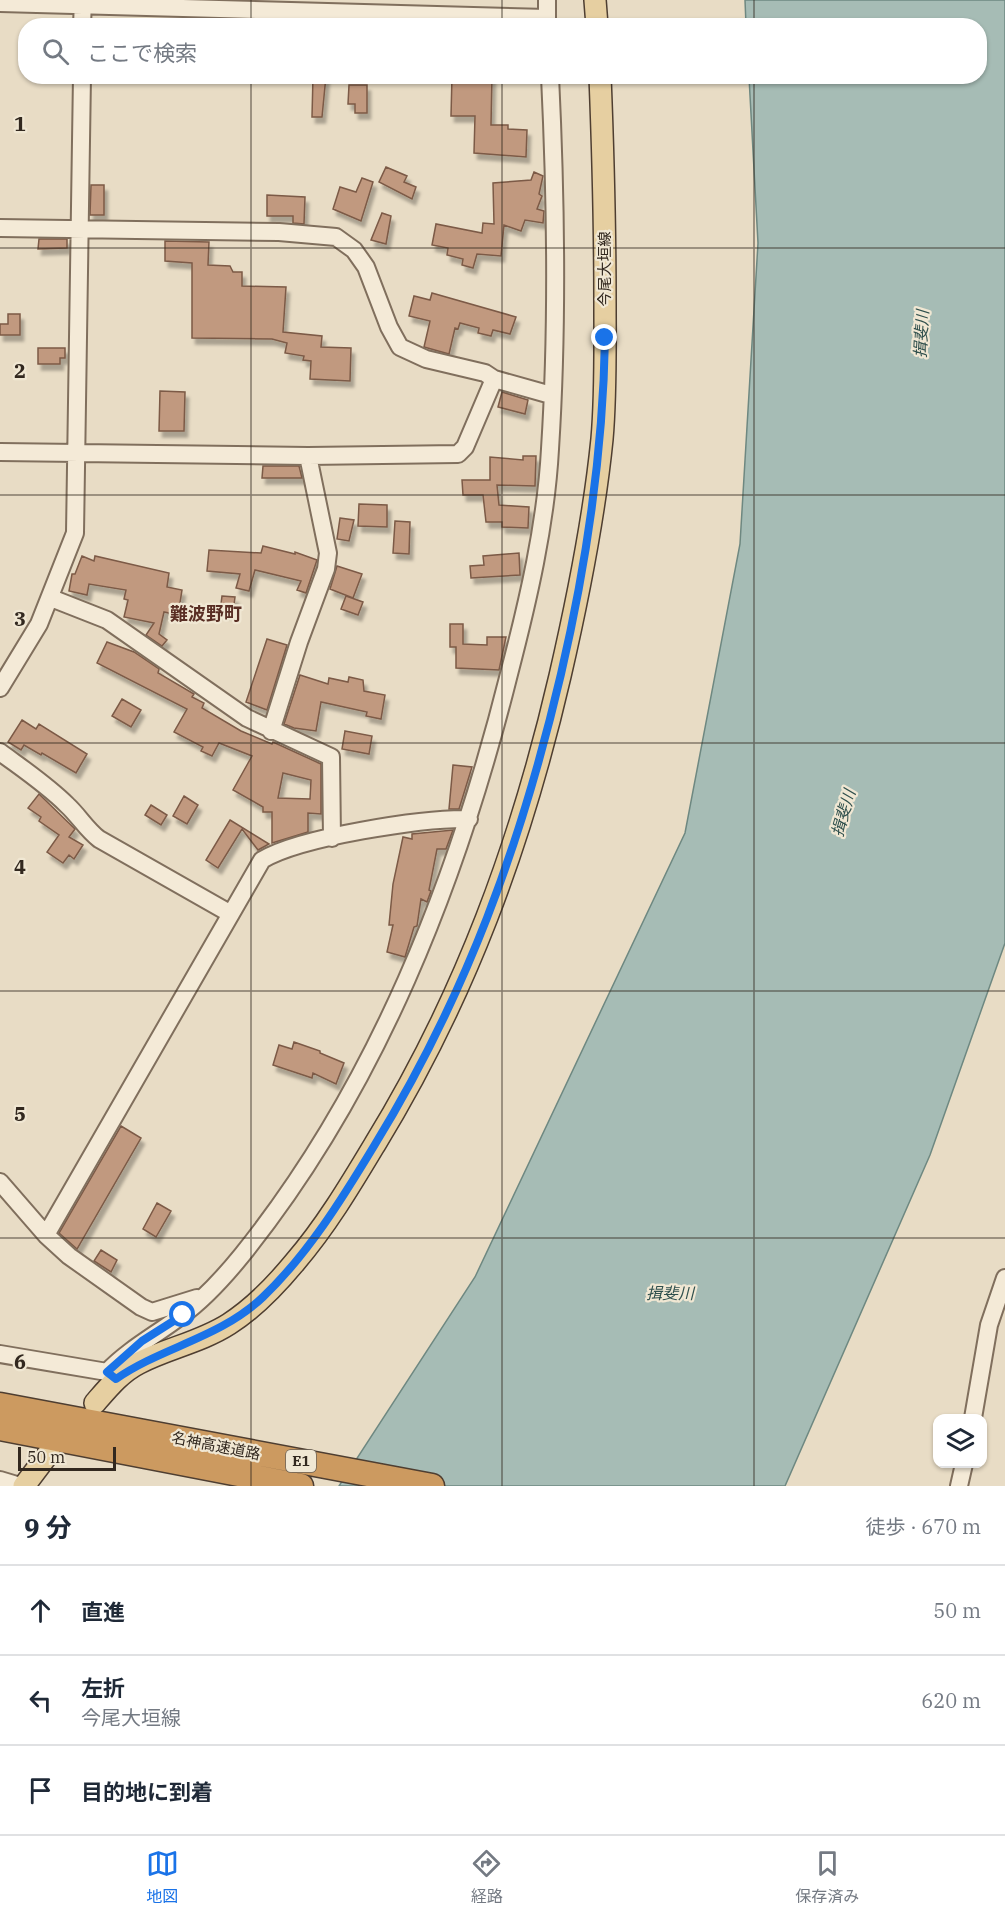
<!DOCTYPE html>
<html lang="ja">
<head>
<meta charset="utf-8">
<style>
	:root { --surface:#fff; --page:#f6f6f7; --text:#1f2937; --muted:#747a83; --line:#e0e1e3; --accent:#1a73e8 }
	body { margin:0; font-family:"IBM Plex Serif","Noto Sans JP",serif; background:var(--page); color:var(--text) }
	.controls { position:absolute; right:18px; bottom:18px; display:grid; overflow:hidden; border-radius:12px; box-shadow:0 2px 4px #0004 }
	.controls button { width:54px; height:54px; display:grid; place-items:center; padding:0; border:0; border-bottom:2px solid var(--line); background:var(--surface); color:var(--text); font:30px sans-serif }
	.scale { position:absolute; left:18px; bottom:15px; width:98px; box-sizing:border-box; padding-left:6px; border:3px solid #32281f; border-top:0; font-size:16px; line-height:21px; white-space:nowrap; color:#32281f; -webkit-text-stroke:4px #f0e7d3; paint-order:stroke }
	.stop { position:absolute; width:18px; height:18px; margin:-14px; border:4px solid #1a73e8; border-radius:50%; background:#fff }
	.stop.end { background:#1a73e8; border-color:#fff; box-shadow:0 2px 6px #0008 }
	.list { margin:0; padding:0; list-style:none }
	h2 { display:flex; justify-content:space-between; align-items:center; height:78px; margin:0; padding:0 24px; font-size:26px }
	h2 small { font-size:20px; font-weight:400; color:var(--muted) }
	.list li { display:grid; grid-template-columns:39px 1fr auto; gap:18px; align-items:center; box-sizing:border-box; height:90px; padding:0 24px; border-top:2px solid var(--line) }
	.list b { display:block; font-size:22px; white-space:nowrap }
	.list p { margin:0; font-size:20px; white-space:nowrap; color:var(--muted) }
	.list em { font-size:20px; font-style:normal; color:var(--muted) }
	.icon { flex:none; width:33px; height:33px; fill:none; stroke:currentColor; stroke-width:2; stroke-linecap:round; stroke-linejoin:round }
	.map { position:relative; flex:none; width:1005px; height:1486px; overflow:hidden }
	.search { position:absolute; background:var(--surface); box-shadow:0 2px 4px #0004; left:18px; right:18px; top:18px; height:66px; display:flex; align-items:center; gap:15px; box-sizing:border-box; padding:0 21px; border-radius:24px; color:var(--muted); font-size:22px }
	.sheet { height:348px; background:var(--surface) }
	nav { display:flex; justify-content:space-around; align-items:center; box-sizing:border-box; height:84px; border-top:2px solid var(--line); background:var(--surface); font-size:16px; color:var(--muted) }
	nav a { display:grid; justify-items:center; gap:3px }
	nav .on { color:var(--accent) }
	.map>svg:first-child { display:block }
	.water { fill:#a6bcb5; stroke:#6e8881; stroke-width:1.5 }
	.building { fill:#c1997f; stroke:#7c5a46; stroke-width:1.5; fill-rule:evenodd; filter:url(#shadow) }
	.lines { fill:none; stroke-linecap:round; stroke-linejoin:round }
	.minor-casing { stroke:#806f5d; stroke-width:20 }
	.major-casing { stroke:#4e3e31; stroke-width:24 }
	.highway-casing { stroke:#4e3e31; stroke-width:27 }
	.minor { stroke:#f4ead7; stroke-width:16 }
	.major { stroke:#e6cfa1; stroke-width:21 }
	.highway { stroke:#cc9a60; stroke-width:24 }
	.route { stroke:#1a73e8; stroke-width:8 }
	.grid { fill:none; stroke:#32281f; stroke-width:1.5; stroke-opacity:0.55 }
	.labels { text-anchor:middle; stroke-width:4.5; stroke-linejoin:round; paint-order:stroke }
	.shield { fill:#f0e7d3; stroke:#6b6155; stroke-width:1.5 }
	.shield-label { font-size:14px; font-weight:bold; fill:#32281f }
	.street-label { font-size:15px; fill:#32281f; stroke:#f0e7d3 }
	.water-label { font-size:16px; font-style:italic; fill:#30504d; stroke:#f0e7d3 }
	.quarter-label { font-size:18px; font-weight:bold; fill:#592e24; stroke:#f0e7d3 }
	.grid-label { font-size:20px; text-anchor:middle; font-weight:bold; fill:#32281f; stroke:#f0e7d3; stroke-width:4.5; stroke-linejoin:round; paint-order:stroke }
</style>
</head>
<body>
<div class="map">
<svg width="1005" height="1486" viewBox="0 0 1005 1486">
	<defs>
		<filter id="shadow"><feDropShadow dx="3.5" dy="6" stdDeviation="1.5" flood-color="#0004"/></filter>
	</defs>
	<rect width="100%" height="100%" fill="#e8dcc5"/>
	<path class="water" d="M745,0H1005V943L930,1155L785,1486H339L475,1277L685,833L740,544L758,243L749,77L980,76V26L746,25Z"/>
	<path class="building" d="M313,76H326L322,117H312Z
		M452,76H492L491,125H508V129L527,130L526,157L474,153L475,116H451Z
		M349,85H367V113H355V104H348Z
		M386,167L407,176L404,182L416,187L412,199L379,182Z
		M534,172L543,176L539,194L542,196L537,209L544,211L543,223L525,220L521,231L504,225L501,256L477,254L473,268L462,265L463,259L447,255L448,248L432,245L436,224L482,233L483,223L494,224L493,183L531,180Z
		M362,178L373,182L361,221L333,209L340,187L356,192Z
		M91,185H104V215H90Z
		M267,195L305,197L304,224L293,223V216H267Z
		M382,213L391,216L386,244L371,240Z
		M39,239H67V248L38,249Z
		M165,241L209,242L208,265L230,266L233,272H242V286L286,287L283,332L322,336L321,347L351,348L350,381L310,379L311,361L303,360L304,356L285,353L287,343L272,339L192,338V263L165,261Z
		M432,293L516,317L510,334L493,330L491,336L478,333L479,328L460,323L458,329L455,328L449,354L424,347L430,321L409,316L414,296L430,300Z
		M8,314H20V335H0V324H8Z
		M38,348H65V358H60V364H38Z
		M160,391L185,392L184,431H159Z
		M502,392L528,400L525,414L498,407Z
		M523,456H536L535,486L497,485L499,505L529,507L528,528L502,527V522H486L483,495H463L462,480H490V457L523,460Z
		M263,466H299L302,478H262Z
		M359,504L387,505V527L358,526Z
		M340,518L354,520L349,541L337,539Z
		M395,521L410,522L409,554L393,553Z
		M263,546L295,554V552L317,560L306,593L297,590L301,581L255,570L249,591L236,588L240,574L207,571L209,550L261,553Z
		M519,553L520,575L471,578L470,566L484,565L483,556Z
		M82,556L94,561L95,556L169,573L167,587L182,590L178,615L164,612L159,634L167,640L162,646L146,635L154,623L124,617L128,600L124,599L126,590L89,584L87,595L69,591L72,574H75Z
		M337,566L362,574L353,598L330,589Z
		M222,596L235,597L233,613L220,612Z
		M346,596L363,602L358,615L341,609Z
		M450,624H463V644L487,645V637H506L499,670L456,668V647H450Z
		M267,639L287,645L267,710L246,702Z
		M107,642L134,652L159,669L158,673L194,694L192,697L204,703L202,708L241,731L272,744L273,742L321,764V814L308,813V832L272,843V812H263V807L233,790L252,756L219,743L212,756L201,751L203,747L174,732L187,709L97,663ZM283,773L311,780L310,799L278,798Z
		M300,675L328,684L329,678L348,682L349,677L363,680L364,691L385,695L381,719L366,716L367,712L321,702L316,731L294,728L284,724Z
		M122,699L141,710L131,727L112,716Z
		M22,720L36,729L39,724L87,754L76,773L42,753L41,755L24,745L21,750L8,742Z
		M345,731L372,736L369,754L342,749Z
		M453,765L472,767L459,809H449Z
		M39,794L75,829L69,837L83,845L74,859L69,855L63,863L47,852L59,835L39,821L41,817L28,808Z
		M184,796L198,805L187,824L173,816Z
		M151,805L167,815L161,825L145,815Z
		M230,820L269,844L258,850L242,829L218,868L206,860Z
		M453,830L446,849H437L429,890L431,891L427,902L421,899L417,926L414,927L405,957L387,952L393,925H389L393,884L403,837L412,839V834Z
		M294,1042L320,1051V1053L344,1063L336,1084L313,1073L312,1078L273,1065L279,1045L292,1049Z
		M121,1126L141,1138L77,1249L59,1233Z
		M157,1203L171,1211L156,1237L143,1229Z
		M101,1250L117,1260L111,1272L94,1261Z"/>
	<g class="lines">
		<g class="minor-casing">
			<path id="minor" d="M547,0V26
				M0,3L547,18
				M82,26L83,0
				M0,228L279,232L336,237L354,250L366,267L389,327L400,347L426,359L485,373L494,379L551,395
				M0,452L308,456L458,454L465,447L494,379
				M51,598L107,620L247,718L331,757L332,838
				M0,688L39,624L75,533L82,76
				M271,731L299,642L326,569L328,553L308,456
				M0,752C23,769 47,785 67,805C79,816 86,829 99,839L231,914
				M0,1182L46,1235L69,1256L141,1307L152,1312L197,1298
				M46,1235L262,860C300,837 423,818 469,819
				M0,1354L107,1372L115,1379
				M107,1372C129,1349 156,1335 181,1316C203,1300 225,1276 242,1255C377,1087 457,882 509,674C528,601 546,524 550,449C558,325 556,200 550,76
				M973,1418L989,1325L1005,1278
				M0,1480L20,1486
				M959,1486L964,1464"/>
		</g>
		<g class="major-casing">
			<path id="major" d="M595,0L597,26
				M95,1403C108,1388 121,1372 139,1363C168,1348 201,1342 229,1324C254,1308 276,1285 295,1262C326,1226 351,1184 375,1144C465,997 521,844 560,676C578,598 594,519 602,439C606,394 605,348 605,303C605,227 603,152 600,76
				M24,1486L49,1453"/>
		</g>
		<g class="highway-casing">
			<path id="highway" d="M0,1405L432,1486
				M0,1428L301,1486"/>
		</g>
		<use href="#minor" class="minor"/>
		<use href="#major" class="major"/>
		<use href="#highway" class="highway"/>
	</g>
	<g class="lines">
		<path class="route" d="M183,1315L142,1341L107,1372L116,1379C162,1347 220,1338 263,1297C308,1254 342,1199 374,1146C466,996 521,845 561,674C587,562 603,454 605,338"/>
	</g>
	<path class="grid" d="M251,0V26M502,0V26M754,0V26M251,76V1486M502,76V1486M754,76V1486M0,248H1005M0,495H1005M0,743H1005M0,991H1005M0,1238H1005"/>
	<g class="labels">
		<rect class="shield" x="286" y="1450" width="30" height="22" rx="4.5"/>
		<g class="shield-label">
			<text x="301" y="1466">E1</text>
		</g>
		<g class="street-label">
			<text transform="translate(605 269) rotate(-90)" y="5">今尾大垣線</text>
			<text transform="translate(216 1446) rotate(11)" y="5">名神高速道路</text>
		</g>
		<g class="water-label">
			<text transform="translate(921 334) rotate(-87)" y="6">揖斐川</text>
			<text transform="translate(843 813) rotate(-74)" y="6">揖斐川</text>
			<text x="670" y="1299">揖斐川</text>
		</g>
		<g class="quarter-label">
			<text x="206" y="620">難波野町</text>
		</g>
	</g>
	<g class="grid-label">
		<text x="20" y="131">1</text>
		<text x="20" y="378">2</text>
		<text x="20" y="626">3</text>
		<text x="20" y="874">4</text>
		<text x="20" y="1121">5</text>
		<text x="20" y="1369">6</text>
	</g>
</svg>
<div class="controls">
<button><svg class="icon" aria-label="layers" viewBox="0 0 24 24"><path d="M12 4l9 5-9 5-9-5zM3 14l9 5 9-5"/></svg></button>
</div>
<div class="scale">50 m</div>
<div class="stop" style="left:183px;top:1315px"></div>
<div class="stop end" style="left:605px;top:338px"></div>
<div class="search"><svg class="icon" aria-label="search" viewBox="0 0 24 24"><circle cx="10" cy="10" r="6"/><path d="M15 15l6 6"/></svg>ここで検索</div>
</div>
<section class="sheet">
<h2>9 分<small>徒歩 · 670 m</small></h2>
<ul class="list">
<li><svg class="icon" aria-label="ahead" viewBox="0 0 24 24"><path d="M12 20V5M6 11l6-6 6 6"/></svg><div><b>直進</b></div><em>50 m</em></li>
<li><svg class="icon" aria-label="left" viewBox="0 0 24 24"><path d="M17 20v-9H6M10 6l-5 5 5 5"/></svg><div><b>左折</b><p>今尾大垣線</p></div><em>620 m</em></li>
<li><svg class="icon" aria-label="arrive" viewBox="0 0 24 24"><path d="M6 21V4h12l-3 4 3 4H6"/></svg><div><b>目的地に到着</b></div></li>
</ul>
</section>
<nav>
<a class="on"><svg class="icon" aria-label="map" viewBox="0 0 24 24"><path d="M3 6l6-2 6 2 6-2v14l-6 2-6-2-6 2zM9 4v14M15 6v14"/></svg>地図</a>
<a><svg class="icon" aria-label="directions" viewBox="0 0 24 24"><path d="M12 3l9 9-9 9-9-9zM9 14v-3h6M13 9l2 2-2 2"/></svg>経路</a>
<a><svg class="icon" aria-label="saved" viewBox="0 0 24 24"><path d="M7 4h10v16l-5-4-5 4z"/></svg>保存済み</a>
</nav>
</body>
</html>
